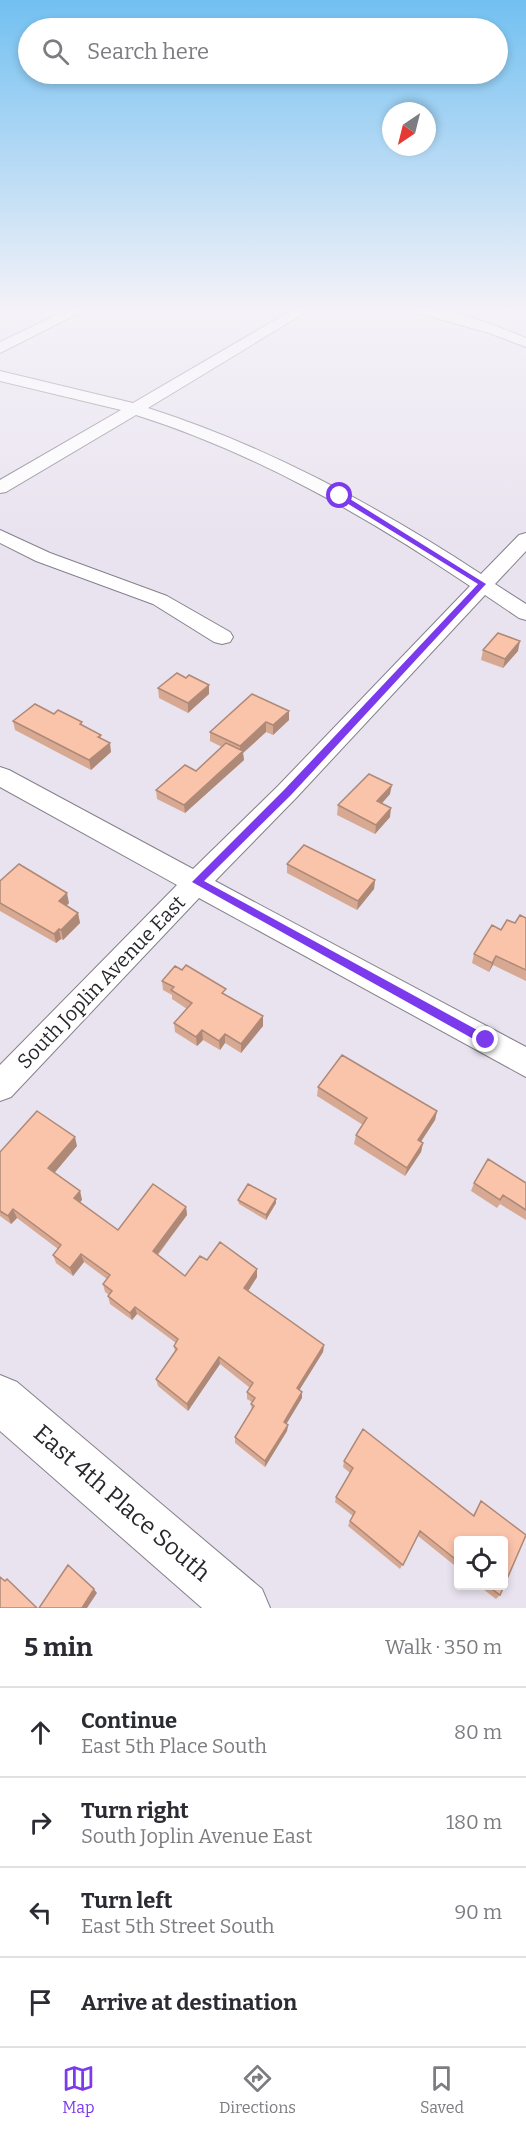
<!DOCTYPE html>
<html lang="en">
<head>
<meta charset="utf-8">
<style>
	:root { --surface:#fff; --page:#f7f7f7; --text:#2b2b33; --muted:#7c7c81; --line:#e1e1e2; --accent:#7c3aed }
	body { margin:0; font-family:Bitter,serif; background:var(--page); color:var(--text) }
	.controls { position:absolute; right:18px; bottom:18px; display:grid; overflow:hidden; border-radius:6px; box-shadow:0 3px 9px #0003 }
	.controls button { width:54px; height:54px; display:grid; place-items:center; padding:0; border:0; border-bottom:2px solid var(--line); background:var(--surface); color:var(--text); font:30px sans-serif }
	.compass { position:absolute; left:382px; top:102px; width:54px; height:54px; border-radius:50%; background:var(--surface); box-shadow:0 3px 9px #0003; rotate:215deg }
	.stop { position:absolute; width:18px; height:18px; margin:-14px; border:4px solid #7c3aed; border-radius:50%; background:#fff }
	.stop.end { background:#7c3aed; border-color:#fff; box-shadow:0 2px 6px #0008 }
	.list { margin:0; padding:0; list-style:none }
	h2 { display:flex; justify-content:space-between; align-items:center; height:78px; margin:0; padding:0 24px; font-size:26px }
	h2 small { font-size:20px; font-weight:400; color:var(--muted) }
	.list li { display:grid; grid-template-columns:39px 1fr auto; gap:18px; align-items:center; box-sizing:border-box; height:90px; padding:0 24px; border-top:2px solid var(--line) }
	.list b { display:block; font-size:22px; white-space:nowrap }
	.list p { margin:0; font-size:20px; white-space:nowrap; color:var(--muted) }
	.list em { font-size:20px; font-style:normal; color:var(--muted) }
	.icon { flex:none; width:33px; height:33px; fill:none; stroke:currentColor; stroke-width:2; stroke-linecap:round; stroke-linejoin:round }
	.map { position:relative; flex:none; width:526px; height:1608px; overflow:hidden }
	.search { position:absolute; background:var(--surface); box-shadow:0 3px 9px #0003; left:18px; right:18px; top:18px; height:66px; display:flex; align-items:center; gap:15px; box-sizing:border-box; padding:0 21px; border-radius:33px; color:var(--muted); font-size:22px }
	.sheet { height:438px; background:var(--surface) }
	nav { display:flex; justify-content:space-around; align-items:center; box-sizing:border-box; height:84px; border-top:2px solid var(--line); background:var(--surface); font-size:16px; color:var(--muted) }
	nav a { display:grid; justify-items:center; gap:3px }
	nav .on { color:var(--accent) }
	.map>svg:first-child { display:block }
	.lines { fill:none; stroke-linecap:round; stroke-linejoin:round }
	.minor-casing { stroke:#85808b; stroke-width:2 }
	.tertiary-casing { stroke:#85808b; stroke-width:2 }
	.minor { fill:#fff; fill-rule:evenodd }
	.tertiary { fill:#fff; fill-rule:evenodd }
	.wall { fill:#d7a992 }
	.shaded-wall { fill:#af8977 }
	.building { fill:#fac4aa; stroke:#af8977; stroke-width:1.5 }
	.route { fill:#7c3aed }
	.labels { text-anchor:middle; stroke-width:5; stroke-linejoin:round; paint-order:stroke }
	.street-label { font-size:20px; fill:#2a272c; stroke:#fff }
	.near-street-label { font-size:24px; fill:#2a272c; stroke:#fff }
</style>
</head>
<body>
<div class="map">
<svg width="526" height="1608" viewBox="0 0 526 1608">
	<rect width="100%" height="100%" fill="#e9e3ef"/>
	<g class="lines">
		<g class="minor-casing">
			<path id="minor" d="M69,309H87L0,353V342Z
				M294,309H311L148,408C267,446 377,506 481,574L519,535L526,533V551L495,584L526,604V620L519,618L485,595L296,798L215,881L526,1047V1077L199,898L11,1097L0,1101V1065L177,885L0,787V767L9,770L193,869L278,786L470,586C366,516 256,453 136,415L6,492L0,493V480L121,410L0,381V371L133,403Z
				M413,309C450,307 491,324 526,338V347L489,333L415,312Z
				M0,530L50,553L167,596L230,632L233,637L230,642L222,644L214,642L153,604L36,561L0,543Z"/>
		</g>
		<g class="tertiary-casing">
			<path id="tertiary" d="M0,1375L17,1382L262,1589L270,1608H202L0,1431Z"/>
		</g>
		<use href="#minor" class="minor"/>
		<use href="#tertiary" class="tertiary"/>
	</g>
	<path class="wall" d="M483,650L518,651L503,668L481,660Z
		M158,688L209,694L188,713L159,698Z
		M252,694L289,720L273,735L266,732L243,753L244,760L185,813L157,799L156,790L196,771L222,747L210,741V732Z
		M54,714L82,722V725L101,735V739L111,752L91,770L15,730L13,721Z
		M390,794L382,803L390,817L375,834L337,815L338,805Z
		M287,864L375,880L374,889L357,910L287,873Z
		M0,881L69,903L66,906L78,913L80,923L63,940L61,939L56,943L0,911Z
		M526,918V981L493,965L489,972L472,963L474,954L501,930Z
		M162,981L226,995L263,1026L241,1053L225,1043L220,1050L203,1040L197,1046L175,1032L174,1023L187,1009L172,999V995L163,990Z
		M318,1087L437,1111L435,1120L421,1142L423,1143L421,1152L405,1176L354,1144L356,1135L363,1125L317,1096Z
		M77,1146L54,1173L80,1191L82,1200L80,1202L118,1230L186,1207L187,1215L158,1255L185,1276L207,1260L257,1269V1277L248,1291L324,1345L323,1352L299,1390L302,1392V1398L286,1424L288,1425L287,1431L265,1467L235,1443V1437L252,1411L251,1404L252,1402L247,1399V1392L250,1388L220,1364L188,1411L158,1386L156,1379L175,1352L174,1346L176,1343L137,1314L132,1320L110,1304L108,1296L109,1295L105,1292L103,1284L107,1279L84,1262L73,1276L56,1263L53,1255L58,1249L17,1218L11,1224L0,1216V1152Z
		M474,1183H526V1220L500,1204L497,1208L471,1191Z
		M238,1200L276,1203L266,1220L239,1204Z
		M363,1429L473,1515L481,1501L526,1535L500,1595L496,1599L479,1586H504V1540H459V1569L418,1536L400,1569L348,1526L350,1521L353,1516L335,1502L336,1497L350,1473L343,1467L344,1461Z"/>
	<path class="shaded-wall" d="M520,641L518,651L503,668L505,659Z
		M209,685V694L188,713V703Z
		M289,711V720L273,735V725Z
		M266,722V732L243,753L244,760L185,813L184,805L240,754V746Z
		M110,743L111,752L91,770L89,760Z
		M392,785L390,794L376,810L377,801Z
		M391,808L390,817L375,834L376,825Z
		M375,880L374,889L357,910L358,901Z
		M67,893L69,903L61,911L59,901Z
		M78,913L80,923L63,940L61,930Z
		M59,929L61,939L56,943L54,934Z
		M496,956L493,965L489,972L492,963Z
		M263,1016V1026L241,1053V1044Z
		M202,1030L203,1040L197,1046L196,1037Z
		M225,1034V1043L220,1050L219,1041Z
		M437,1111L435,1120L416,1149L418,1140Z
		M75,1137L77,1146L51,1177L48,1168Z
		M423,1143L421,1152L405,1176L407,1168Z
		M80,1191L82,1200L76,1206L74,1198Z
		M276,1199V1203L266,1220V1215Z
		M186,1207L187,1215L154,1259L153,1251Z
		M13,1209L17,1218L11,1224L8,1216Z
		M81,1254L84,1262L73,1276L70,1268Z
		M257,1269V1277L245,1296L244,1288Z
		M135,1307L137,1314L132,1320L130,1313Z
		M324,1345L323,1352L297,1394V1388Z
		M219,1357L220,1364L188,1411L187,1404Z
		M302,1392V1398L284,1428V1422Z
		M288,1425L287,1431L265,1467V1461Z
		M94,1589L97,1593L87,1608H82Z"/>
	<path class="building" d="M498,633L520,641L505,659L483,650Z
		M177,673L186,678L189,675L209,685L188,703L158,688Z
		M252,694L289,711L273,725L266,722L240,746L210,732Z
		M35,704L54,714L58,710L82,722L80,724L101,735L98,737L110,743L89,760L13,721Z
		M226,743L243,751L184,805L156,790L185,765L196,771Z
		M369,774L392,785L377,801L391,808L376,825L338,805Z
		M304,845L375,880L358,901L287,864Z
		M19,864L67,893L59,901L78,913L61,930L59,929L54,934L0,903V881Z
		M520,915L526,918V970L496,956L492,963L474,954L492,925L501,930L507,920L515,923Z
		M186,965L226,989L222,993L263,1016L241,1044L225,1034L219,1041L202,1030L196,1037L174,1023L192,1003L171,990L174,987L162,981L175,966L182,970Z
		M342,1055L437,1111L418,1140L423,1143L407,1168L356,1135L367,1118L318,1087Z
		M37,1111L75,1137L48,1168L80,1191L74,1198L118,1230L153,1184L186,1207L153,1251L185,1276L200,1256L207,1260L220,1242L257,1269L244,1288L324,1345L297,1388L302,1392L284,1422L288,1425L265,1461L235,1437L254,1406L251,1404L255,1398L247,1392L253,1383L219,1357L187,1404L156,1379L177,1349L174,1346L178,1339L135,1307L130,1313L108,1296L112,1291L103,1284L110,1275L81,1254L70,1268L53,1255L61,1245L13,1209L8,1216L0,1211V1152Z
		M488,1159L526,1183V1210L503,1195L500,1200L474,1183Z
		M248,1184L276,1199L266,1215L238,1200Z
		M363,1429L474,1516L481,1501L526,1535L500,1595L488,1586H504V1540H459V1562L420,1531L403,1565L350,1521L355,1512L336,1497L353,1468L344,1461Z
		M68,1565L94,1589L82,1608H39Z
		M0,1577L5,1581L7,1579L37,1608H0Z"/>
	<linearGradient id="sky" x2="0" y2="1"><stop stop-color="#72c0f1"/><stop offset="0.58" stop-color="#f5f2f8"/><stop offset="1" stop-color="#f5f2f8" stop-opacity="0"/></linearGradient>
	<rect width="526" height="534" fill="url(#sky)"/>
	<path class="route" d="M337,494H342L486,584L291,795L204,881L490,1037V1044L486,1046L192,882L284,790L478,584L337,497Z"/>
	<g class="labels">
		<g class="street-label">
			<text transform="translate(101 982) rotate(-46)" y="7">South Joplin Avenue East</text>
		</g>
		<g class="near-street-label">
			<text transform="translate(122 1503) rotate(41)" y="8">East 4th Place South</text>
		</g>
	</g>
</svg>
<div class="controls">
<button><svg class="icon" aria-label="locate" viewBox="0 0 24 24"><circle cx="12" cy="12" r="6"/><path d="M12 2v4M12 18v4M2 12h4M18 12h4"/></svg></button>
</div>
<svg class="compass" viewBox="-18 -18 36 36"><path d="M0-13l5 13h-10z" fill="#e53935"/><path d="M0 13l5-13h-10z" fill="#7c7c81"/></svg>
<div class="stop" style="left:340px;top:496px"></div>
<div class="stop end" style="left:486px;top:1040px"></div>
<div class="search"><svg class="icon" aria-label="search" viewBox="0 0 24 24"><circle cx="10" cy="10" r="6"/><path d="M15 15l6 6"/></svg>Search here</div>
</div>
<section class="sheet">
<h2>5 min<small>Walk · 350 m</small></h2>
<ul class="list">
<li><svg class="icon" aria-label="ahead" viewBox="0 0 24 24"><path d="M12 20V5M6 11l6-6 6 6"/></svg><div><b>Continue</b><p>East 5th Place South</p></div><em>80 m</em></li>
<li><svg class="icon" aria-label="right" viewBox="0 0 24 24"><path d="M7 20v-9h11M14 6l5 5-5 5"/></svg><div><b>Turn right</b><p>South Joplin Avenue East</p></div><em>180 m</em></li>
<li><svg class="icon" aria-label="left" viewBox="0 0 24 24"><path d="M17 20v-9H6M10 6l-5 5 5 5"/></svg><div><b>Turn left</b><p>East 5th Street South</p></div><em>90 m</em></li>
<li><svg class="icon" aria-label="arrive" viewBox="0 0 24 24"><path d="M6 21V4h12l-3 4 3 4H6"/></svg><div><b>Arrive at destination</b></div></li>
</ul>
</section>
<nav>
<a class="on"><svg class="icon" aria-label="map" viewBox="0 0 24 24"><path d="M3 6l6-2 6 2 6-2v14l-6 2-6-2-6 2zM9 4v14M15 6v14"/></svg>Map</a>
<a><svg class="icon" aria-label="directions" viewBox="0 0 24 24"><path d="M12 3l9 9-9 9-9-9zM9 14v-3h6M13 9l2 2-2 2"/></svg>Directions</a>
<a><svg class="icon" aria-label="saved" viewBox="0 0 24 24"><path d="M7 4h10v16l-5-4-5 4z"/></svg>Saved</a>
</nav>
</body>
</html>
